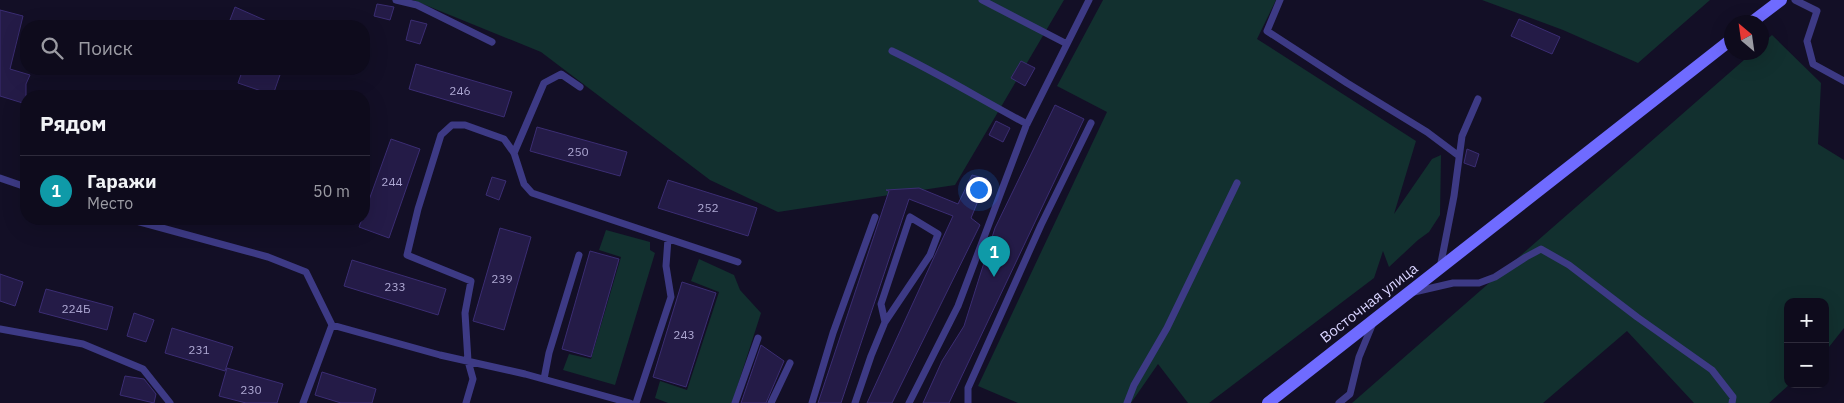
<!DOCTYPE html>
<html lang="ru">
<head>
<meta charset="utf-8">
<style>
	:root { --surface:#0e0b1c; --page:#171425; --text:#f1f3f6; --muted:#9b9ba3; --line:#2e2b3b; --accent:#00e5ff }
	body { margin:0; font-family:"IBM Plex Sans",sans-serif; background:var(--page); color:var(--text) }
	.controls { position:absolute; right:15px; bottom:15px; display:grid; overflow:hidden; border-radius:10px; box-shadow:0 5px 20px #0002 }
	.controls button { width:45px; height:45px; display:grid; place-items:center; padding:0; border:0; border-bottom:1px solid var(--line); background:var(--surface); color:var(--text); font:25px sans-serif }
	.compass { position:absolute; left:1724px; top:15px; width:45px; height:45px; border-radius:50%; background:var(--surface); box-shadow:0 5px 20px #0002; rotate:331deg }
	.you { position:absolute; left:978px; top:189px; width:18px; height:18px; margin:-12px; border:4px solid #fff; border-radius:50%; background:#1a73e8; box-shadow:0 0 0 8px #1a73e833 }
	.badge { display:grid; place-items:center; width:32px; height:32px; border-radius:50%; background:var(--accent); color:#fff; font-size:16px; font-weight:700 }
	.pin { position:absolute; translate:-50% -41px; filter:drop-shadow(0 1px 2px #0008) }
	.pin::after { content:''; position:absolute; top:26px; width:18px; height:15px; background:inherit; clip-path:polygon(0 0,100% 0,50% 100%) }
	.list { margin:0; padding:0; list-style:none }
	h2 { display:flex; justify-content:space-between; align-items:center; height:65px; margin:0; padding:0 20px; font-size:21px }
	h2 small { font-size:16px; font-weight:400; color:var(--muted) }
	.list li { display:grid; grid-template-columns:32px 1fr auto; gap:15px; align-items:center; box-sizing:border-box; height:70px; padding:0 20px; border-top:1px solid var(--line) }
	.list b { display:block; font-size:19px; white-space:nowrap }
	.list p { margin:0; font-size:16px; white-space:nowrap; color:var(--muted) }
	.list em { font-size:16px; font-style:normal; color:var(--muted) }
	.icon { flex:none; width:28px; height:28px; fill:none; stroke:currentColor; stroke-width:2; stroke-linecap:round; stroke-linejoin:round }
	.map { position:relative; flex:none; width:1844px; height:403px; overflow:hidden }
	.search { position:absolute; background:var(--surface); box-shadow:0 5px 20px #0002; left:20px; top:20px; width:350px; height:55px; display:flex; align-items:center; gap:12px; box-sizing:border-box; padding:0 18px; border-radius:20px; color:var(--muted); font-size:19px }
	.panel { position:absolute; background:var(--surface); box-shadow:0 5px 20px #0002; left:20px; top:90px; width:350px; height:135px; border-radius:20px }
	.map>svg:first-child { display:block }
	.green { fill:#12302f }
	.building { fill:#241b47; stroke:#3b2d73 }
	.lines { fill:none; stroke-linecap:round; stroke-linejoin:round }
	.lane { stroke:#3d3a85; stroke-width:7 }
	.secondary { stroke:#6f6bff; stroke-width:12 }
	.labels { text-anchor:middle; stroke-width:4.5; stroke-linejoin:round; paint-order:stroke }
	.number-label { font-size:12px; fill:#aca6d1 }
	.street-label { font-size:15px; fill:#d9d4ff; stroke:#130f26 }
</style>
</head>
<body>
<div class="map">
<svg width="1844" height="403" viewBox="0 0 1844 403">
	<rect width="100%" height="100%" fill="#130f26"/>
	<path class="green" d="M413,0H1064L955,185L778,212L710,180L541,52Z
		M1103,0H1276L1257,39L1416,141L1394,214L1432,159L1441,155L1440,215L1429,232L1418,240L1389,267L1383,251L1374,278L1209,403H1188L1158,364L1131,403H1018L978,386L1107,112L1057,86Z
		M1482,0H1710L1638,63L1563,30Z
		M1772,35L1821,83L1818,144L1844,160V328L1825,352V302H1788V384H1790L1769,403H1694L1627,331L1543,403H1352L1752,53L1762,52V44Z
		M606,230L650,242V250L655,253L615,385L563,370L569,354L591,359L621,257L599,250Z
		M699,259L734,275L740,290L761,313L732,403H668L655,398L660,381L687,390L719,292L691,281Z"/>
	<path class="building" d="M377,4L394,7L390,20L374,16Z
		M235,7L278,26H245L230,20Z
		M0,10L23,16L10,69L30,75L26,84V104L0,96Z
		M1519,19L1560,37L1552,54L1511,36Z
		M411,20L427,24L420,44L406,40Z
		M1021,61L1035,68L1025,86L1011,78Z
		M416,64L512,92L504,117L409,89Z
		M243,69H282L273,95L238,83Z
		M1055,105L1084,119L949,403H923L942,361L964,326L995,228Z
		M996,121L1010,128L1003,142L989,135Z
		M537,127L627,152L620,176L530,151Z
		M391,139L420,149L389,238L359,227L362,219H364V214Z
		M1467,149L1479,154L1475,167L1464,163Z
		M972,175L987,179L971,218L980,225L892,403H867L953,216L909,199L841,403H818L889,191L886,190L919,188L958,204Z
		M492,177L506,181L499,200L486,195Z
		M668,180L757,208L748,236L658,208Z
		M500,228L531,237L504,330L473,321Z
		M590,251L619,259L591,357L562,349Z
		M352,260L446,289L438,315L344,286Z
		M0,274L23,282L15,306L0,301Z
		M682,282L716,293L686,387L653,377Z
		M46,289L113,307L107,330L39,312Z
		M134,313L154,320L146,342L127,336Z
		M172,328L233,347L225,371L165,353Z
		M761,345L784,361L766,403H741Z
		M227,368L283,384L277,403H246L219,396Z
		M322,372L376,389L372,403H341L315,395Z
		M125,376L144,379L156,394L154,403L120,395Z"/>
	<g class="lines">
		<path class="lane" d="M396,0L417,5L492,42
			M982,0L1067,44
			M1280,0L1267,31L1347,83L1427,132L1459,156
			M1795,0L1817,11L1807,41L1813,64L1844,81
			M892,51C938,73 982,100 1027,124
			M514,153L544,83L561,74L580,87
			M0,178L26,187
			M129,219L268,257L306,272L332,325L440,355L525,374L630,403
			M1440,268L1454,196L1462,136L1478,99
			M1414,292L1453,283H1479L1495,277L1526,257L1541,249L1569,265L1637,317L1712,370L1733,397L1732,403
			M0,329L83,344L143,369L170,403
			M544,379L549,353L579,255
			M303,403L332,325
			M466,403L473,379L468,361L465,313L471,281L407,255L418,209L441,135L452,125H465L504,139L514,153L524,184L532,193L738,262
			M636,403L671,297L666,266L668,239
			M735,403L758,338
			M771,403L790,363
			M812,403L833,333L875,217
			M855,403L871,356L885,322L930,255L938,234L910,217L881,304L885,322
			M909,403L958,306L1026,126L1089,0
			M968,403V388L1041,225L1091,123
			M1127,403L1134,385L1167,328L1237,183
			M1339,403L1350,394L1359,357L1373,323"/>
		<path class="secondary" d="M1752,22L1781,0
			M1268,403L1732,39"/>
	</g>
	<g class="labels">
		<g class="number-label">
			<text x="460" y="95">246</text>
			<text x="578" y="156">250</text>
			<text x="392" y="186">244</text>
			<text x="708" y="212">252</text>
			<text x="502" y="283">239</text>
			<text x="395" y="291">233</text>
			<text x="76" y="313">224Б</text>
			<text x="684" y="339">243</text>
			<text x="199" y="354">231</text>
			<text x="251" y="394">230</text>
		</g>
		<g class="street-label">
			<text transform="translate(1369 303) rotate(-38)" y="5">Восточная улица</text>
		</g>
	</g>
</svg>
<div class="controls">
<button>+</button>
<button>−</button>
</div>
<svg class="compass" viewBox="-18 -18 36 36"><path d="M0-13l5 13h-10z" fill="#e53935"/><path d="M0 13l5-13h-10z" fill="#9b9ba3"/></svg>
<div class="you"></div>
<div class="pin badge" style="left:994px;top:277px;background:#0f9aa8">1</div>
<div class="search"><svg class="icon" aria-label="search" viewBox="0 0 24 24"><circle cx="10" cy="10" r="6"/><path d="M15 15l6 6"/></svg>Поиск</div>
<section class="panel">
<h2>Рядом<small></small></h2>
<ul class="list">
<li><span class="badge" style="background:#0f9aa8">1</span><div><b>Гаражи</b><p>Место</p></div><em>50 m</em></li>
</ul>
</section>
</div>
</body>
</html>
